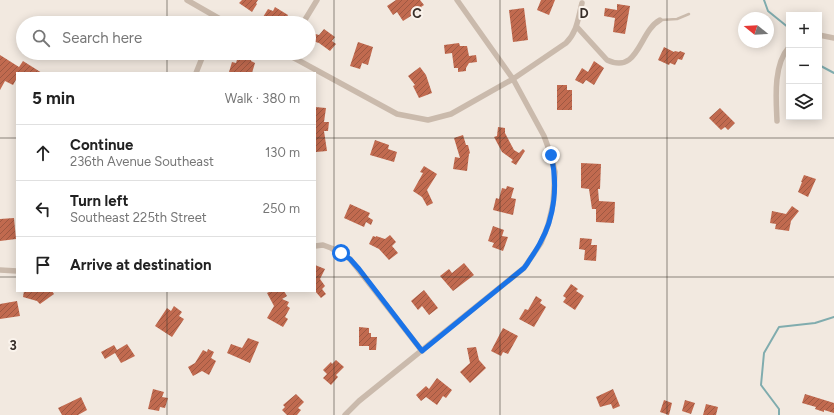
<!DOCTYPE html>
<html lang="en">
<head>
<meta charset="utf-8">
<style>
	:root { --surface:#fff; --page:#f2f2f2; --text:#222; --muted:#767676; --line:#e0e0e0 }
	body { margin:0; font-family:Figtree,sans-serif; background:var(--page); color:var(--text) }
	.controls { position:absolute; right:12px; top:12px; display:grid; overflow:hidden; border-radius:0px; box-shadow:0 2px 10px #0003 }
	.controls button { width:36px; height:36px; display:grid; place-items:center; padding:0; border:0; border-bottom:1px solid var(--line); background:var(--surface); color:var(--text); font:20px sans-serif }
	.compass { position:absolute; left:738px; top:12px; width:36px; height:36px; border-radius:50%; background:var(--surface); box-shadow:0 2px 10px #0003; rotate:288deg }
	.stop { position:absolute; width:12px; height:12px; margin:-9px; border:3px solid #1a73e8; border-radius:50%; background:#fff }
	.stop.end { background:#1a73e8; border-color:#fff; box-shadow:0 1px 4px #0008 }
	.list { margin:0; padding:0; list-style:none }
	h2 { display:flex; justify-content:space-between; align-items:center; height:52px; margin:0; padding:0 16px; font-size:17px }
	h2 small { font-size:13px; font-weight:400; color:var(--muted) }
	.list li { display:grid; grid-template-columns:26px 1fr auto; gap:12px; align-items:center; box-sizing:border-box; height:56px; padding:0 16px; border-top:1px solid var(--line) }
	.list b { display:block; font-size:15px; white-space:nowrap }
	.list p { margin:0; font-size:13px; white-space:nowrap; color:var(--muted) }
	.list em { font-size:13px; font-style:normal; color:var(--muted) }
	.icon { flex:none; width:22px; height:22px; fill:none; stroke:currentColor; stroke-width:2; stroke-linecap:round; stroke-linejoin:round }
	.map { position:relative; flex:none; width:834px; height:415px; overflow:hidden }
	.search { position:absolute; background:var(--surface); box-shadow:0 2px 10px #0003; left:16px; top:16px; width:300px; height:44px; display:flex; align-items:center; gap:10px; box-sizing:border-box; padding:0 14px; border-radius:22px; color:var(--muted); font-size:15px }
	.panel { position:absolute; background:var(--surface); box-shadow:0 2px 10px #0003; left:16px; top:72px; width:300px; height:220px; border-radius:0px }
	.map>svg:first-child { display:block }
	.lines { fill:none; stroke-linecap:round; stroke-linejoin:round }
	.stream { stroke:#80acae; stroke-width:2 }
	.building { fill:url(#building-hatch) }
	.service { stroke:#cabaac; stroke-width:2.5 }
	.minor { stroke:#cabaac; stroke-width:5.5 }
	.route { stroke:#1a73e8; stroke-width:5 }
	.grid { fill:none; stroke:#382f2a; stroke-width:1; stroke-opacity:0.55 }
	.grid-label { font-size:13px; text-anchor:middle; font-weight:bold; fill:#382f2a; stroke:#faf3ec; stroke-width:4; stroke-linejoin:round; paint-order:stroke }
</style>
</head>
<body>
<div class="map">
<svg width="834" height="415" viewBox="0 0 834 415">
	<defs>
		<pattern id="building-hatch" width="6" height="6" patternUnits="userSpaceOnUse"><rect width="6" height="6" fill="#c16a4f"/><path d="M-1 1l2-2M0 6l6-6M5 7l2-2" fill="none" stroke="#9e5842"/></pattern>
	</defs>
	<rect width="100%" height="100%" fill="#f2e9e0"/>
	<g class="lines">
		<path class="stream" d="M764,0L768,11L789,28
			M819,65L834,73
			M779,415V409L761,385L764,353L779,327L815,323L834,317"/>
	</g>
	<path class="building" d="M242,0H258L256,3L257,4L252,12L239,3Z
		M396,0H420L424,5L421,7L422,9L403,21L397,12L393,15L387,6Z
		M541,0H555L549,15L537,10Z
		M617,4L630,6L625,34L613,32L615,18L604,16L605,8L617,10Z
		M275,7L288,15L287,17L297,23H273L263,17L268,9L273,11Z
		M524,8L528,40L513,42L509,10Z
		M324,29L335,37L332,41L336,44L330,51L319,43L309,40V32L319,35Z
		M358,42L373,47L368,65L362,63L360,69L350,66Z
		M459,43L460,46H467L469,56L476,55L477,62L469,63L466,68V71L458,72V68H454L452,53L445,54L444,45Z
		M664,47L674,52L675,51L679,52L680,51L685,53L682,60L678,59L675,65L670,63L669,65L658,60Z
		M239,53L252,56L251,61L255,63L252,73L229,72L232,62L236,63Z
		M0,55L19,67L23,61L42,73H17V78L13,85L5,81L0,90Z
		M594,61L604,68L594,85L586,80L583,84L575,80L582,68L588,72Z
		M420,67L426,75L432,93L419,98L413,86L415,85L408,76Z
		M557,85H567V90H572V110H557Z
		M315,107L326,108L324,122H329L328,131H324L327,151L316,152Z
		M720,108L735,123L728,130L725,127L721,130L709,118Z
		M498,127L505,128V133L514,150L519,153L523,149L525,151L516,165L511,162L513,160L502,152L494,137L497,136Z
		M463,135L466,145H468L470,153L469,154L467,171L453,169L455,157L460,158L454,138Z
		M375,140L389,145L388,149L397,152L394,162L370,155Z
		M581,163L601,164L600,189H598L599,201L615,202L614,223L596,222V209H592L589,189L581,188Z
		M424,166L437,174L427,190L433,203L427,206L422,197L413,191L423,173L420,172Z
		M804,175L816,179L808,197L798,192L802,182H801Z
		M507,186L514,188L511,198L516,199L513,215L493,210L496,198L499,199L502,188L506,189Z
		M350,204L370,213L368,217L373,220L371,225L366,222L364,227L344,218Z
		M792,206L799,211L791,221L789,231L775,229L776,224L770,223L772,211L786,214Z
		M14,218L16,239L0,241V219Z
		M493,226L504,230L502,236L508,237L503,251L492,247L494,243L488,241Z
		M390,235L396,242L392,246L398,253L389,260L379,249L369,244L373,236L376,237V236L385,239Z
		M580,238L592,239L591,245H597L596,261L584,260L585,250L579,249Z
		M464,263L474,275L453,291L440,276L449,269L452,273Z
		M315,265L325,269L320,279L325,286L322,289L326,294L321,298L315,291Z
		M571,284L578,289L576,291L584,296L575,310L563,302L566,298L563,296Z
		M424,290L438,308L429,315L422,306L418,310L411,301Z
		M24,291H52L54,294L40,304L37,301L23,297Z
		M271,291H284L287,296L282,299L289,302L287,306L290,308L285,317L288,319L283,327L267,318L274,306L267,293Z
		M536,296L542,300L540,303L546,307L534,327L519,319L525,309L528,310Z
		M17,301L20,316L0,319V304Z
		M174,306L182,312L179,316L184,319L172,337L155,326L167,308L171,311Z
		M359,327L369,328V333H371V337H377L376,350H369V346H359Z
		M503,328L518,336L508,354L503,352L501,356L491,351Z
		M248,338L259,342L250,363L227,353L231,344L242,348Z
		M127,344L135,356L121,363L115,353L105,359L101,352L114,345L117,350Z
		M476,347L479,360L486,368L470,383L460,372L470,363L467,348Z
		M208,349L214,352L211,358L216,361L209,375L202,371L193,376L188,367L195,363L203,350L207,352Z
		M336,360L344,367L336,375L338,377L331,385L323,378L327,374L323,370L331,362L332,364Z
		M437,378L452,390L446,398L443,396L437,405L426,397L421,401L416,395L426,386L429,389Z
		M153,389L164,392L162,397L168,398L165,408L160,407L159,411L148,409Z
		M613,389L620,406L613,409L611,404L600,407L596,397Z
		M296,394L304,402L298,408L301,410L297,415H287L282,410L285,407L283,405Z
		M805,394L834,403V413L824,410V412L815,409L816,407L802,403Z
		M81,397L87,410L78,415H62L58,408Z
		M664,400L672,403L669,415L660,412Z
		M685,400L695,403L691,414L682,411Z
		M706,404L718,407L716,415H703Z"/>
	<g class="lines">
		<path class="service" d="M661,20L677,19L689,14"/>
		<path class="minor" d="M187,0L227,23
			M303,23L317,0
			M577,27L607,60C639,75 639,31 660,20
			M819,35L834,38
			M285,53L397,114L428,120L451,114L513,79L566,43C577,32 578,19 582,3
			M196,73L204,53
			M777,121C776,99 773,65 789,47
			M315,246L323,245L331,248L350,259L422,351
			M0,270L17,271
			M345,415L359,401L524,268L541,243L548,225L553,204L555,172L551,155L544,136L513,79L457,0"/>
	</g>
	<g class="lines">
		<path class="route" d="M341,253L350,259L359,269L422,351L524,268L527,264C531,257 536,251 540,243C555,217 558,184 551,155"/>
	</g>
	<path class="grid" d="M167,0V23M334,0V415M500,0V415M667,0V415M167,53V73M0,138H17M315,138H834M0,277H17M315,277H834M167,291V415"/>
	<g class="grid-label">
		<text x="417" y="18">C</text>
		<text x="584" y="18">D</text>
		<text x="13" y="350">3</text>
	</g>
</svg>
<div class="controls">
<button>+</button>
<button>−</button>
<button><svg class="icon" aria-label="layers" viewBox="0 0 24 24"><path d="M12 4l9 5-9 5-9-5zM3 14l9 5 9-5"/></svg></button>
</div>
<svg class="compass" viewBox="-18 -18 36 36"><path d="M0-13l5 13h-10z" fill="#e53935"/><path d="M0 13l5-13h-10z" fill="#767676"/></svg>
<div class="stop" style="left:341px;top:253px"></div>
<div class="stop end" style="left:551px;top:155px"></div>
<div class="search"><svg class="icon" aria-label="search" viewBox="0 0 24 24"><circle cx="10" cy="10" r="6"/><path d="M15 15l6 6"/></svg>Search here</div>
<section class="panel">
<h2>5 min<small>Walk · 380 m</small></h2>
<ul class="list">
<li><svg class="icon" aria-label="ahead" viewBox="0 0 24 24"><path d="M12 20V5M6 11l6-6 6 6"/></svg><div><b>Continue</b><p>236th Avenue Southeast</p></div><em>130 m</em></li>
<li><svg class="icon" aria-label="left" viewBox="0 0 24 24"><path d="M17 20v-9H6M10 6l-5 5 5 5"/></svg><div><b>Turn left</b><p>Southeast 225th Street</p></div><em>250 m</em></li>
<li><svg class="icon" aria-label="arrive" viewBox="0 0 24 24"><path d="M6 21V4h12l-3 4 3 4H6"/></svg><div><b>Arrive at destination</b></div></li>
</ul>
</section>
</div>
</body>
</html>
